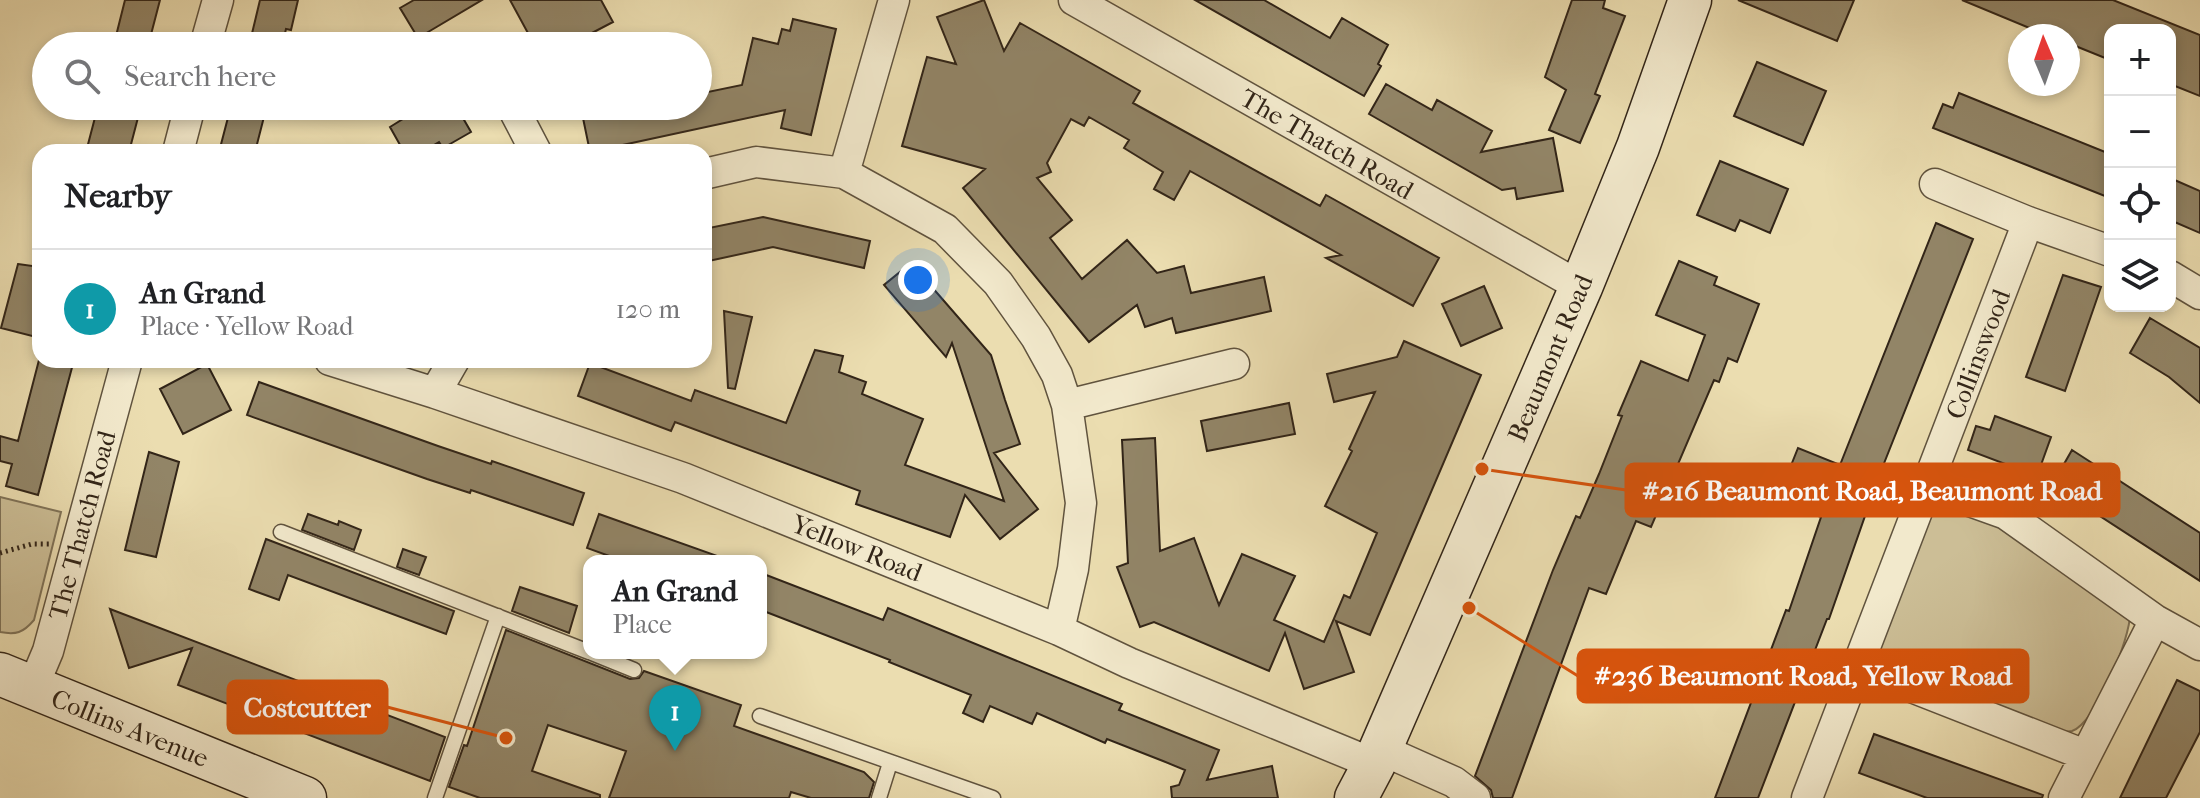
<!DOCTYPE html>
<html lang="en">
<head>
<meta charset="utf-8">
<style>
	:root { --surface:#fff; --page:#f6f6f6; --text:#202124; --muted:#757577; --line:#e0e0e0; --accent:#8f2418 }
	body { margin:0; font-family:"IM FELL French Canon",serif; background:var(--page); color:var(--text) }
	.controls { position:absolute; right:24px; top:24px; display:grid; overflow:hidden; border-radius:16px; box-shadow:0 4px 12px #0003 }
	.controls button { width:72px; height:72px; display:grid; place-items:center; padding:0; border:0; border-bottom:2px solid var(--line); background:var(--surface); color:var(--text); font:40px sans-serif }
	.compass { position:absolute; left:2008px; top:24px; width:72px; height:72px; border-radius:50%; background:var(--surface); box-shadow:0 4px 12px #0003; rotate:358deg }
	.you { position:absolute; left:918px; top:280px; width:28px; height:28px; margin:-20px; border:6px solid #fff; border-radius:50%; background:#1a73e8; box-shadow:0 0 0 12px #1a73e833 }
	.badge { display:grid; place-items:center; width:52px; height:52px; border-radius:50%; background:var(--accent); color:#fff; font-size:26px; font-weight:700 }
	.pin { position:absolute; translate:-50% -66px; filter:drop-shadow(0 2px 4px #0008) }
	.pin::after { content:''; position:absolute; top:42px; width:28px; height:24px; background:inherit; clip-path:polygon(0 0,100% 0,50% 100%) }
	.popup { position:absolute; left:583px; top:555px; width:184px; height:104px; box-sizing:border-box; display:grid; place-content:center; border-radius:16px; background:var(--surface); filter:drop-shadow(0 2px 6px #0005); font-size:26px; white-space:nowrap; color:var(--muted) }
	.popup b { font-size:30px; color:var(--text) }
	.popup::after { content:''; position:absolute; left:50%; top:100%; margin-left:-16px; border:16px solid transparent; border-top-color:var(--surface) }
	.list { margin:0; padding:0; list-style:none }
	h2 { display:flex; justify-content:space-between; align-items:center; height:104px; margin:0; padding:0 32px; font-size:34px }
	h2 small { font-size:26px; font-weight:400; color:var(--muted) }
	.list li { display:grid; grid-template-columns:52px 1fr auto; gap:24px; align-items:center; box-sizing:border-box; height:120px; padding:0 32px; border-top:2px solid var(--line) }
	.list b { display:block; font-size:30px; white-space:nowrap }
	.list p { margin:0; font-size:26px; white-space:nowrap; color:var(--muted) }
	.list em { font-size:26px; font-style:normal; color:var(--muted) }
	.icon { flex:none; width:44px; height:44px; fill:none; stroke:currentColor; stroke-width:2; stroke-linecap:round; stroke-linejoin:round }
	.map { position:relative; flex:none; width:2200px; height:798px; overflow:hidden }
	.search { position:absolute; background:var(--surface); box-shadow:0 4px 12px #0003; left:32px; top:32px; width:680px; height:88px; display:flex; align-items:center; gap:20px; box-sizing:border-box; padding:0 28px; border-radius:44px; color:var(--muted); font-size:30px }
	.panel { position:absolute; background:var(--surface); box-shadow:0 4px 12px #0003; left:32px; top:144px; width:680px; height:224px; border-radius:24px }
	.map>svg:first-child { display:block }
	.green { fill:#ccbe96; stroke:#7f7257; stroke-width:2 }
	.building { fill:#928567; stroke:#322518; stroke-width:2 }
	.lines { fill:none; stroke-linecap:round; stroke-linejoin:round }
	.lane-casing { stroke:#60533e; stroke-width:17 }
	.street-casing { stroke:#60533e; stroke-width:33 }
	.secondary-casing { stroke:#322518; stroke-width:45 }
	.path { stroke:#322518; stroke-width:5; stroke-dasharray:2 4; stroke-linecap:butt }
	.lane { stroke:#f2e9cc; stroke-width:14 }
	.street { stroke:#f2e9cc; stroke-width:30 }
	.secondary { stroke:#f2e9cc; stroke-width:42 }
	.labels { text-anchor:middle; stroke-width:8; stroke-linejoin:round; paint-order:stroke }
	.street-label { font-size:26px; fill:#322518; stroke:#f2e9cc }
	.leader { fill:none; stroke:#d6540d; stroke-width:3 }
	.callout-dot { fill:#d6540d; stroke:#f2e9cc; stroke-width:3 }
	.callout { fill:#d6540d; stroke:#d6540d; stroke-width:3 }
	.callout-label { font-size:28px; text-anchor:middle; font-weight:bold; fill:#fff }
</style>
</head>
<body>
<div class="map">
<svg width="2200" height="798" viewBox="0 0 2200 798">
	<rect width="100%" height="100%" fill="#ebddb0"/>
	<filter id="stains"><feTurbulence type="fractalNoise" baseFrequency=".0025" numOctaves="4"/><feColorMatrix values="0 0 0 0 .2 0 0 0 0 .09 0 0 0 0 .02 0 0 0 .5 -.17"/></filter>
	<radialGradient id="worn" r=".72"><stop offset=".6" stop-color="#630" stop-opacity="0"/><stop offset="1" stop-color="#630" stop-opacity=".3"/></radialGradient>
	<path class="green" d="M0,497L61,512L34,620C23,633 16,635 0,632Z
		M1953,506L1970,509L2130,613C2131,637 2096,723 2072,731C2068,732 2063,731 2059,731L1879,658L1878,646L1932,509Z"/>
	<path class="building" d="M125,0H160L148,46L115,40Z
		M260,0H298L291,30L286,29L282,46H249Z
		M414,0H482L418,38L400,8Z
		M510,0H601L613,22L590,34L597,46H535Z
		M984,0L1004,51L1020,23L1140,91L1133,103L1320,206L1326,195L1439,258L1413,306L1326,258L1341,255L1190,171L1174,200L1154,189L1163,172L1124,148L1129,140L1089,117L1084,126L1071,119L1047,163L1051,172L1037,178L1072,220L1050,238L1082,279L1127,240L1157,273L1184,266L1191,293L1264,277L1271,311L1176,333L1172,318L1145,327L1137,305L1089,342L963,188L985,169L902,146L927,57L956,64L937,17Z
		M1195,0H1264L1330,38L1342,18L1388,45L1378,64L1381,66L1364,96Z
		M1572,0H1605L1603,8L1625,16L1595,94L1600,96L1580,143L1549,130L1566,90L1545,77Z
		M1738,0H1854L1837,41Z
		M1962,0H2113L2200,35V96L2170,84V30H2110V60L2068,43V36H2049Z
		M793,19L836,29L811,135L781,128L785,110L590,152L583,118L642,106H698V94L742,85L753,38L778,44L782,29L790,31Z
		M1757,62L1826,91L1803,145L1734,116Z
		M1386,84L1432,110L1437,100L1492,131L1481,152L1553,138L1563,191L1517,199L1515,188L1502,190L1369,114Z
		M1959,93L2110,154V198L1933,128L1943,104L1953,108Z
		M98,106H141L129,152H86Z
		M231,106H253L266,109L255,152H219Z
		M413,106H456L471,132L443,148L439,142L422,152H404L390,127L414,112Z
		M1720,161L1788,189L1770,233L1740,220L1735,231L1697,215Z
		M2170,178L2200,191V233L2170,220Z
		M763,217L870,241L864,268L773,247L704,262V229Z
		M1936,223L1973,239L1879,476L1829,619H1827L1758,798H1715L1786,610L1789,611L1821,517L1778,501L1788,473L1798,448L1840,465Z
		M1679,261L1717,277L1714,285L1759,304L1737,362L1728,358L1719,382L1714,380L1651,527L1636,521L1606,594L1589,588L1512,798H1493L1491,790L1475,776L1553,570L1576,516L1580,518L1599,474L1622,416L1618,415L1641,361L1688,381L1705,335L1656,315Z
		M911,263L991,355L1005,400L1020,444L994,453L1038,509L1000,539L965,495L950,537L856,504L860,491L675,422L671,431L578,396L590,363L691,401L695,390L786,423L815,350L843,356L839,372L866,382L862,394L923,419L905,465L1004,501L952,343L946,357L884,285Z
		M18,264L40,267V338L1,328Z
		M2063,275L2101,287L2065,391L2026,377Z
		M1484,286L1502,328L1461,346L1442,304Z
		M724,311L752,317L735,389L728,388Z
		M2150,318L2200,348V403L2169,377L2130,353Z
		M1404,341L1481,375L1370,635L1336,621L1354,672L1304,689L1285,633L1269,671L1154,622L1140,627L1117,567L1128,563L1122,440L1155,438L1160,551L1194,538L1219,605L1242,554L1295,576L1274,620L1324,642L1344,595L1350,598L1377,533L1325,506L1352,451L1349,449L1375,392L1334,402L1327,374L1397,357Z
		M39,360H74L38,495L6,486L12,464L0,461V436L18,441Z
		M207,364L231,410L183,434L160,389Z
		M259,382L438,446L491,464L492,461L584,493L573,525L471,490L470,493L427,479L247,415Z
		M1289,403L1295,434L1207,451L1201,421Z
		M1995,416L2051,437L2037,476L1968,450L1976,426L1990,430Z
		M2072,450L2200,533V581L2052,485Z
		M149,452L179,462L156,557L125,550Z
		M308,514L338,525L339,521L361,530L354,550L302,530Z
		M599,514L723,558L722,561H623L587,548Z
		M266,539L454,611L446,634L288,575L279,600L249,589Z
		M403,549L426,557L419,575L397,567Z
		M761,573L883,620L888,608L1122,704L1119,710L1219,750L1207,780L1272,766L1278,798H1172L1171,787L1179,785L1185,770L1163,761L1107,739L1105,743L1037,713L1032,724L990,706L983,722L963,713L971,695L889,662L890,660L761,610Z
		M520,587L577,606L569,633L512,611Z
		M110,609L445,737L430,781L178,685L192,648L129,668Z
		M506,630L630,679L639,678L644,671L741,705L734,726L864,772L874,782L869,798H811L791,792L789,798H609L626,751L548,725L532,771L600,795V798H480L449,787L464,745L467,746Z
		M2177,680L2200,691V732L2166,798H2120Z
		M1874,734L2043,795L2042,798H1927L1859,773Z"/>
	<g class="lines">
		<g class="lane-casing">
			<path id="lane" d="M281,532L589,652
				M592,653L634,670
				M760,716L993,798
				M435,798L498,616
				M879,798L890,763"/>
		</g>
		<g class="street-casing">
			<path id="street" d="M1074,0L1581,287
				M205,46L218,0
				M512,106L536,152
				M178,152L190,106
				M844,173L894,0
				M704,174L756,162L844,173L945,229L998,283L1036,337L1057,375L1067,405L1081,503L1073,569L1059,630
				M1935,184L2028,222L2110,251
				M2170,276L2200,294
				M330,360L435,393L683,478L1059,630L1129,663L1374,764
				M435,393L454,360
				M1067,405L1234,364
				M1928,486L2006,514L2155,620L2200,645
				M1858,666L2085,755
				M32,689L48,651L127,360
				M1380,749L1454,782L1475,798
				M1807,798L2028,222
				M2064,798L2155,620"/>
		</g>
		<g class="secondary-casing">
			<path id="secondary" d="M0,674L305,798
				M1356,798L1374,764L1581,287L1638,147L1690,0"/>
		</g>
		<path class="path" d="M0,553L32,544H50"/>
		<use href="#lane" class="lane"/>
		<use href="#street" class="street"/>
		<use href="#secondary" class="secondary"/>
	</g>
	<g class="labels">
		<g class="street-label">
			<text transform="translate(1327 144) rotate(30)" y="9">The Thatch Road</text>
			<text transform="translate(1978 354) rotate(-69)" y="9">Collinswood</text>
			<text transform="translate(1550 358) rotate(-67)" y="9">Beaumont Road</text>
			<text transform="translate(82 525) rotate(-75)" y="9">The Thatch Road</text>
			<text transform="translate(857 548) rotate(22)" y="9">Yellow Road</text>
			<text transform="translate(130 728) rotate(22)" y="9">Collins Avenue</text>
		</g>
	</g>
	<path class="leader" d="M1482 469L1626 490M1469 608L1578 676M506 738L387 707"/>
	<g class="callout-dot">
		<circle cx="1482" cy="469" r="8"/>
		<circle cx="1469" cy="608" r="8"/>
		<circle cx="506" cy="738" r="8"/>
	</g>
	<g class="callout">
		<rect x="1626" y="464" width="493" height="52" rx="8"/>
		<rect x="1578" y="650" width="450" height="52" rx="8"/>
		<rect x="228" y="681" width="159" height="52" rx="8"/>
	</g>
	<g class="callout-label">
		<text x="1872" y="500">#216 Beaumont Road, Beaumont Road</text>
		<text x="1803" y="685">#236 Beaumont Road, Yellow Road</text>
		<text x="307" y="717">Costcutter</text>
	</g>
	<rect width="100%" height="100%" filter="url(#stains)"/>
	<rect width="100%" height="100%" fill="url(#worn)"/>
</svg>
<div class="controls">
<button>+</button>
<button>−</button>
<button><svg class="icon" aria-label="locate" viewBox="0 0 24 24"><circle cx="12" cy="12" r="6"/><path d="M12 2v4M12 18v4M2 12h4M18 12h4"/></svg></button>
<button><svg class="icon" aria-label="layers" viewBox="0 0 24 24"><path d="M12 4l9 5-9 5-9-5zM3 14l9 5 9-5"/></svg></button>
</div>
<svg class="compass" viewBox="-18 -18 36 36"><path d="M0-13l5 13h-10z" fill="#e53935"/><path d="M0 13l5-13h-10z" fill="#757577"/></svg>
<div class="you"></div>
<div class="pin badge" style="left:675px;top:751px;background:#0f9aa8">1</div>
<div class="popup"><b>An Grand</b>Place</div>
<div class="search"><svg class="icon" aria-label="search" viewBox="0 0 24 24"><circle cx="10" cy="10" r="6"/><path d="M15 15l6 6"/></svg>Search here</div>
<section class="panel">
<h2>Nearby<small></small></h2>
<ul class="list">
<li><span class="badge" style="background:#0f9aa8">1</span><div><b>An Grand</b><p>Place · Yellow Road</p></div><em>120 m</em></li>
</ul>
</section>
</div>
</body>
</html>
